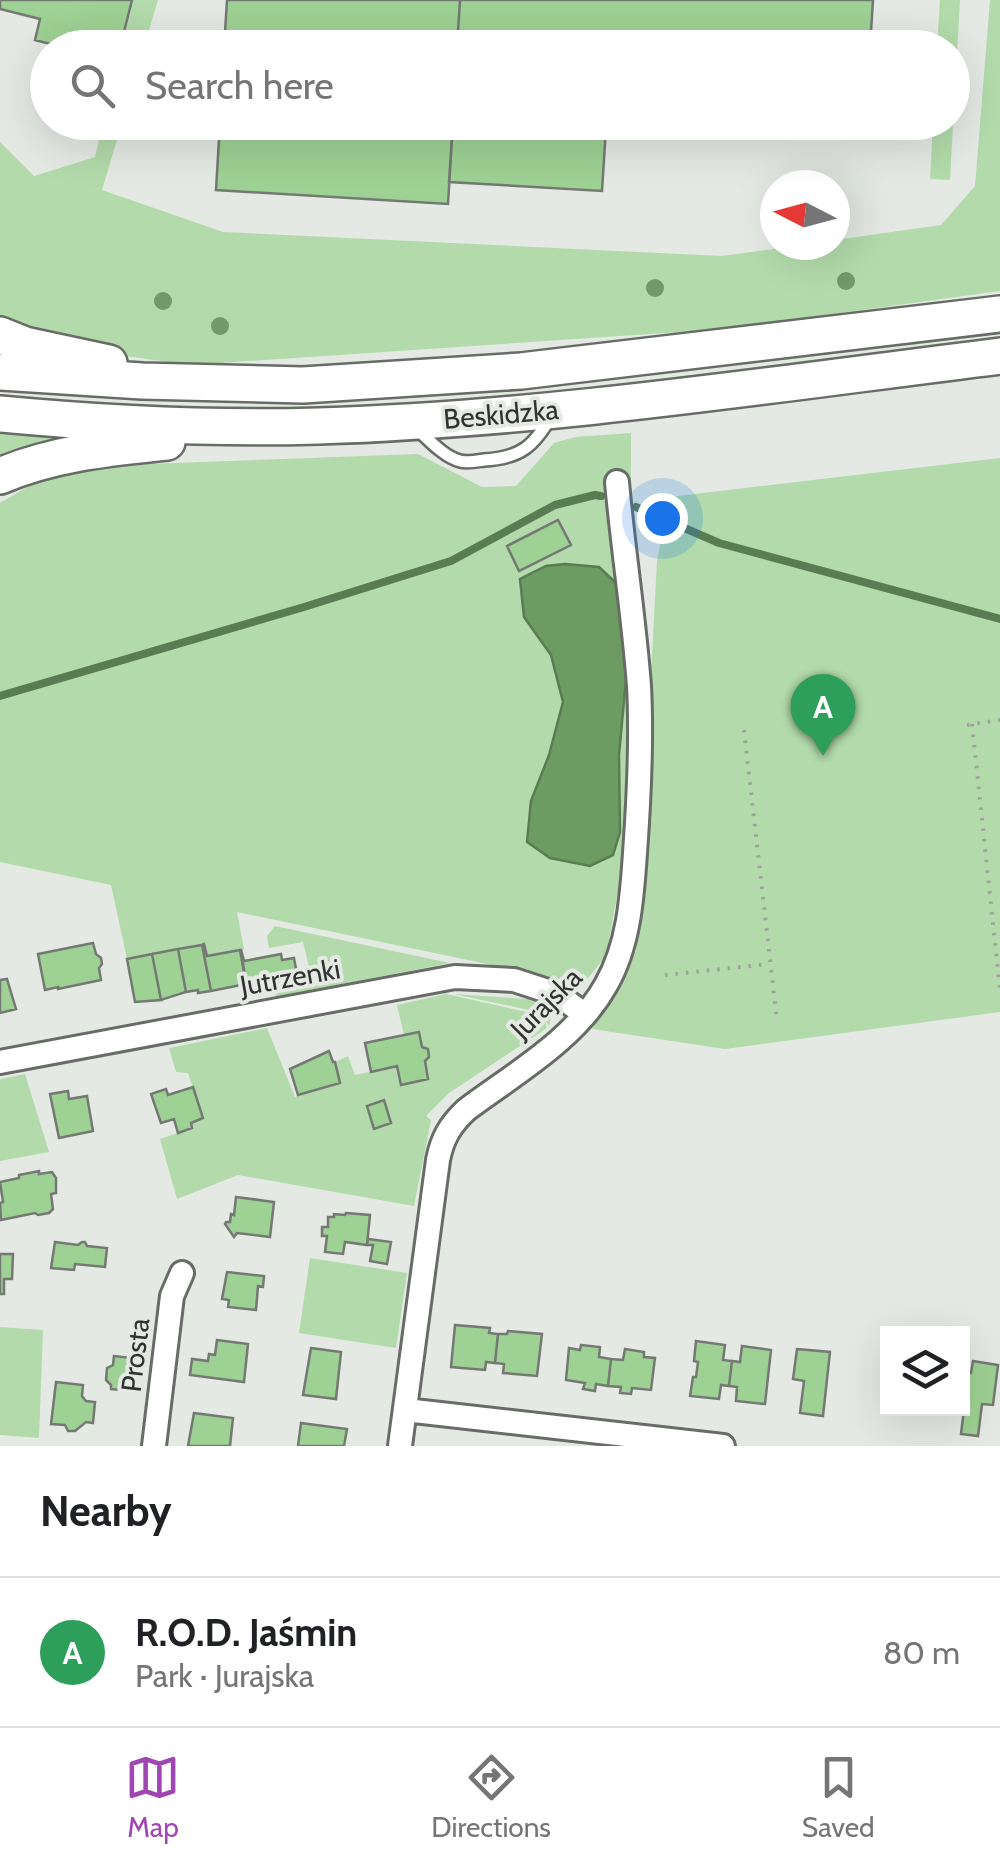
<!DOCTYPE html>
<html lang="en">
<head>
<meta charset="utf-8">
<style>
	:root { --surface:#fff; --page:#f2f2f2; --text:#202124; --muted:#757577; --line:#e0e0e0; --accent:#9f46b2 }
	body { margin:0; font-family:Cabin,sans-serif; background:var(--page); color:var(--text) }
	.controls { position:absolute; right:30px; bottom:30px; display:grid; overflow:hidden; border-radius:0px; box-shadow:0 10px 40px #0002 }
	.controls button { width:90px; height:90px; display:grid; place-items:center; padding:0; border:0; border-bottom:2px solid var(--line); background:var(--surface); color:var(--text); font:50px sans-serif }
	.compass { position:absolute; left:760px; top:170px; width:90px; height:90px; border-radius:50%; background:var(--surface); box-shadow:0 10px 40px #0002; rotate:276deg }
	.you { position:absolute; left:662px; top:518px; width:35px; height:35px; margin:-25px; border:8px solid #fff; border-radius:50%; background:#1a73e8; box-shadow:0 0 0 15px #1a73e833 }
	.badge { display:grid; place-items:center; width:65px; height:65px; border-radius:50%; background:var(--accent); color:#fff; font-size:32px; font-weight:700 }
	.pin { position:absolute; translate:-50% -82px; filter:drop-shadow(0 2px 5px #0008) }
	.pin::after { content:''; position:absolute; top:52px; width:35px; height:30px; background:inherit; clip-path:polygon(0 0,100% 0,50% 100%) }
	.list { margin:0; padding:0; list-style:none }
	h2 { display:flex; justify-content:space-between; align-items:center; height:130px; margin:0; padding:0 40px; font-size:42px }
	h2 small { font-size:32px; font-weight:400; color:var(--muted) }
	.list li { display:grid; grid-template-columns:65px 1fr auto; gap:30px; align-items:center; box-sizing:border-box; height:150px; padding:0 40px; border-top:2px solid var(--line) }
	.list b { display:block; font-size:38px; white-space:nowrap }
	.list p { margin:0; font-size:32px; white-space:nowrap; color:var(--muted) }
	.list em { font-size:32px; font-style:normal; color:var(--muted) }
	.icon { flex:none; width:55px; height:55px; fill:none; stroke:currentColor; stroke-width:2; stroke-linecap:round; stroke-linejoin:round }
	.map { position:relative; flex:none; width:1000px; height:1446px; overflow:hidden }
	.search { position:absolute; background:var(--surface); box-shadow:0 10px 40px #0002; left:30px; right:30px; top:30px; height:110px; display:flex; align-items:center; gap:25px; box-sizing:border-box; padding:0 35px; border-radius:55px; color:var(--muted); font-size:38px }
	.sheet { height:280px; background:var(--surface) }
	nav { display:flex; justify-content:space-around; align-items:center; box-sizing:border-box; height:140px; border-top:2px solid var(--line); background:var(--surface); font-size:28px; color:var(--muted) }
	nav a { display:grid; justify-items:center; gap:5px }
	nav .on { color:var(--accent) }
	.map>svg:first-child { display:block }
	.green { fill:#b2daaa }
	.water { fill:#6c9c62; stroke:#5a7c53; stroke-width:2.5 }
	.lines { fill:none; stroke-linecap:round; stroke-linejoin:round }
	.stream { stroke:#5a7c53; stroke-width:8 }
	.building { fill:#9ed194; stroke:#747973; stroke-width:2.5 }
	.lane-casing { stroke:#676c66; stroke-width:16 }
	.street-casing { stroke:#676c66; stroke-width:28 }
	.primary-casing { stroke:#676c66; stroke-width:40 }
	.path { stroke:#9fa39e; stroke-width:4; stroke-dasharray:2.5 8; stroke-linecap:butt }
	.lane { stroke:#fff; stroke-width:11 }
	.street { stroke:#fff; stroke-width:22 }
	.primary { stroke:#fff; stroke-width:35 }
	.tree { fill:#729967 }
	.labels { text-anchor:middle; stroke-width:8; stroke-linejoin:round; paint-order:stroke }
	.street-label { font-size:28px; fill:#313330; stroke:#e4eae3 }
</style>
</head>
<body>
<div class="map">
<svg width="1000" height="1446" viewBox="0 0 1000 1446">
	<rect width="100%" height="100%" fill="#e4eae3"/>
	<path class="green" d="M133,0H158L144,47H122Z
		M940,0H960L950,180L930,179L933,123L952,122V48L937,47Z
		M990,0H1000V291L724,329L190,365L89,351L0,323V142L34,176L95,157L103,123H122L102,190L223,232L722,256L802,245H835V240L941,225L975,186Z
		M0,430L82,436L0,464Z
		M631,433L630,717L623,864L606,956L583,984L237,912L244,949L207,956L204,944L127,959L111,885L0,862V503L44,477L148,464L418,454L482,487L516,486L554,443L575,437Z
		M1000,458V1012L725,1049L592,1029L636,951L657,561L669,497Z
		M275,926L450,963L276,997L273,983L311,975L303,942L269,948L267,936Z
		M446,994L544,1016L543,1013L453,994L542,1000L552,1014L549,1026L545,1020L547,1028L449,1093L426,1116L431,1120L414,1206L238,1175L177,1199L160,1139L192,1128L191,1123L203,1118L188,1073L176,1072L169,1048L267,1028L295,1097L339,1083L335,1062L348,1056L355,1075L397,1066L401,1085L428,1079L425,1061L429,1057L428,1050L404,1035L397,1005Z
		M25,1074L49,1152L0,1161V1079Z
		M310,1258L407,1273L396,1348L299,1333Z
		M0,1327L43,1330L39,1438L0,1435Z"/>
	<path class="water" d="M565,564L599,567L616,583L622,610L626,679L619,755L620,832L613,855L590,866L550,858L527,842L531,801L549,755L563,702L551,655L524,617L520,579L546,566Z"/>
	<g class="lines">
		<path class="stream" d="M636,507L719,543L1000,619
			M0,696L304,607L451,561L555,505L595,495L601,496"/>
	</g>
	<path class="building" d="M0,0H132L120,48H66L35,40L40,19L0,9Z
		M227,0H460L457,48H224Z
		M460,0H873L870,48H457Z
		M220,122H453L448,204L216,190Z
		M453,122H758L757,138L606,128L602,191L449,182Z
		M558,520L571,545L519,571L507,546Z
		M93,943L96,954L101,958L102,964L99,968L101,980L58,989V987L45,990L38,954Z
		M204,944L207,956L240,950L246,984L211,991L202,945Z
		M202,945L211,991L198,993V990L186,992L178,949Z
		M178,949L186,992L161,1000L152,954Z
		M241,949L244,961L281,954L282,960L294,958L297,974L246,984Z
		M152,954L161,1000L135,1002L127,959Z
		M7,979L16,1009L0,1013V980Z
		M419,1032L422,1047L428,1049L429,1057L425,1061L428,1079L401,1085L397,1066L371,1072L365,1043Z
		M329,1051L333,1062H335L340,1083L298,1095L290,1069Z
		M193,1087L203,1118L191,1123L192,1128L178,1133L174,1119L161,1123L151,1094L166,1089L168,1095Z
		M68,1091L69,1099L87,1096L93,1131L59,1138L50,1094Z
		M384,1100L391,1123L374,1129L367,1106Z
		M39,1171V1174L52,1172L56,1178V1193L51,1194L53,1209L49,1213L38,1215L35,1213L1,1220L0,1203L3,1202L0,1182L19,1178V1175Z
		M236,1197L274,1202L270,1237L237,1233L234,1237L225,1224L226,1222H230L231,1214L234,1215Z
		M346,1213L370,1215L367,1245L345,1242L343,1254L325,1252L327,1236H322V1227H328V1217H334V1214L345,1215Z
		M368,1239L391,1242L387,1264L370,1261L373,1245H367Z
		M55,1242L78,1245L82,1242H85L87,1246L107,1248L105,1267L75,1264L74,1270L51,1268Z
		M0,1254H13L12,1279H4V1294H0Z
		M227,1272L264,1276L263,1287L258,1286L256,1310L228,1307L229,1300L222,1299Z
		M455,1325L490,1328L489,1333L498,1334L495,1363L486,1362L485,1370L451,1367Z
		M508,1331L542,1334L537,1376L503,1373L504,1364L495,1363L498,1334H507Z
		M217,1340L248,1344L244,1382L190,1375L192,1359L208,1361L209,1354L215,1355Z
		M696,1341L725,1345L723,1360L732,1361L729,1386L721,1385L719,1399L690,1396L693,1377H696L698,1362L694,1361Z
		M581,1345L600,1347L599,1357L611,1359L608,1386L596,1384L595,1391L583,1389L585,1383L566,1380L569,1348L580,1350Z
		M742,1346L771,1350L765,1404L736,1401L737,1387L729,1386L732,1361L740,1362Z
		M311,1348L341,1352L336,1399L303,1395Z
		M625,1349L644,1352V1357L655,1358L651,1390L632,1388L631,1394L620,1393L621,1387L608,1386L611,1359L623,1360Z
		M797,1349L830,1352L823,1416L800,1413L804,1381L793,1379Z
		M114,1356L132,1358L131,1363H136L133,1391L111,1389V1385L106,1380L107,1368L113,1365Z
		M973,1361L998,1365L993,1405L982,1404L978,1436L961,1434L965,1401H962L963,1373H971Z
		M56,1382L83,1385L82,1396L86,1401L95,1402L93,1423L86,1422L75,1431H68L65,1425L51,1424Z
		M194,1413L233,1418L230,1446H188Z
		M301,1423L347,1429L344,1446H298Z"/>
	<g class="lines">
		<g class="lane-casing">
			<path id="lane" d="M416,428C428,439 444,457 460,461C467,463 477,461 484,460C521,458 534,446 552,415"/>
		</g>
		<g class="street-casing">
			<path id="street" d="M0,1062L455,977L514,980L557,994L584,1014
				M405,1410L723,1446
				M154,1446L172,1296L182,1273
				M400,1446L438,1160C442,1139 450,1125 466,1110C514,1074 576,1039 606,985C629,945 632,897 635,853C639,797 642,742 639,686C634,618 623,550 617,482"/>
		</g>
		<g class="primary-casing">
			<path id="primary" d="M0,335L25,345L109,363
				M0,372L142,381L303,385L521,371L1000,314
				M0,414C106,424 213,429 319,426C547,419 774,384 1000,356
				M0,476C54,453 110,448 167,442"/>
		</g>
		<path class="path" d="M972,724L1000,990
			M967,725L1000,720
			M744,730L777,1021
			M665,975L769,964"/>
		<use href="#lane" class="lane"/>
		<use href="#street" class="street"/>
		<use href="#primary" class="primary"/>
	</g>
	<g class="tree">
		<circle cx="846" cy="281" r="9"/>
		<circle cx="655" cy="288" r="9"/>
		<circle cx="163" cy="301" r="9"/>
		<circle cx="220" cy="326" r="9"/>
	</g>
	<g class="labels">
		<g class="street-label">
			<text transform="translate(501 414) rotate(-5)" y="10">Beskidzka</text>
			<text transform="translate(290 977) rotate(-10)" y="10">Jutrzenki</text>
			<text transform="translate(546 1003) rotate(-45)" y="10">Jurajska</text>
			<text transform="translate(135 1355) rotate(-83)" y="10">Prosta</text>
		</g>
	</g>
</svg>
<div class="controls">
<button><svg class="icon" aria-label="layers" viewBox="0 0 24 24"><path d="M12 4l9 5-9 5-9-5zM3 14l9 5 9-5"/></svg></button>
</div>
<svg class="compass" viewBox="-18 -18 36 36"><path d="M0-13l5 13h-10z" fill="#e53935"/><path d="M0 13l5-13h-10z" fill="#757577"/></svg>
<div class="you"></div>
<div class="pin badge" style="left:823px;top:756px;background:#2e9e5b">A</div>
<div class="search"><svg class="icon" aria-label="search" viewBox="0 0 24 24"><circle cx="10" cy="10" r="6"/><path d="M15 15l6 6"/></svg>Search here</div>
</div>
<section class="sheet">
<h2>Nearby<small></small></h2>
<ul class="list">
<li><span class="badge" style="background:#2e9e5b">A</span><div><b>R.O.D. Jaśmin</b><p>Park · Jurajska</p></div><em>80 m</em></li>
</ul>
</section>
<nav>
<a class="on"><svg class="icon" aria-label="map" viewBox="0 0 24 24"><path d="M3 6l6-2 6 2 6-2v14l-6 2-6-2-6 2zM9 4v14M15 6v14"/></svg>Map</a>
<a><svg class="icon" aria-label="directions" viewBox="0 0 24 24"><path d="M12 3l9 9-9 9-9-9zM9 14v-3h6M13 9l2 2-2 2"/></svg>Directions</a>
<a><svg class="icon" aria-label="saved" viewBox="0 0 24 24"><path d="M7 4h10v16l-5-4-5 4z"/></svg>Saved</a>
</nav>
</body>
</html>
